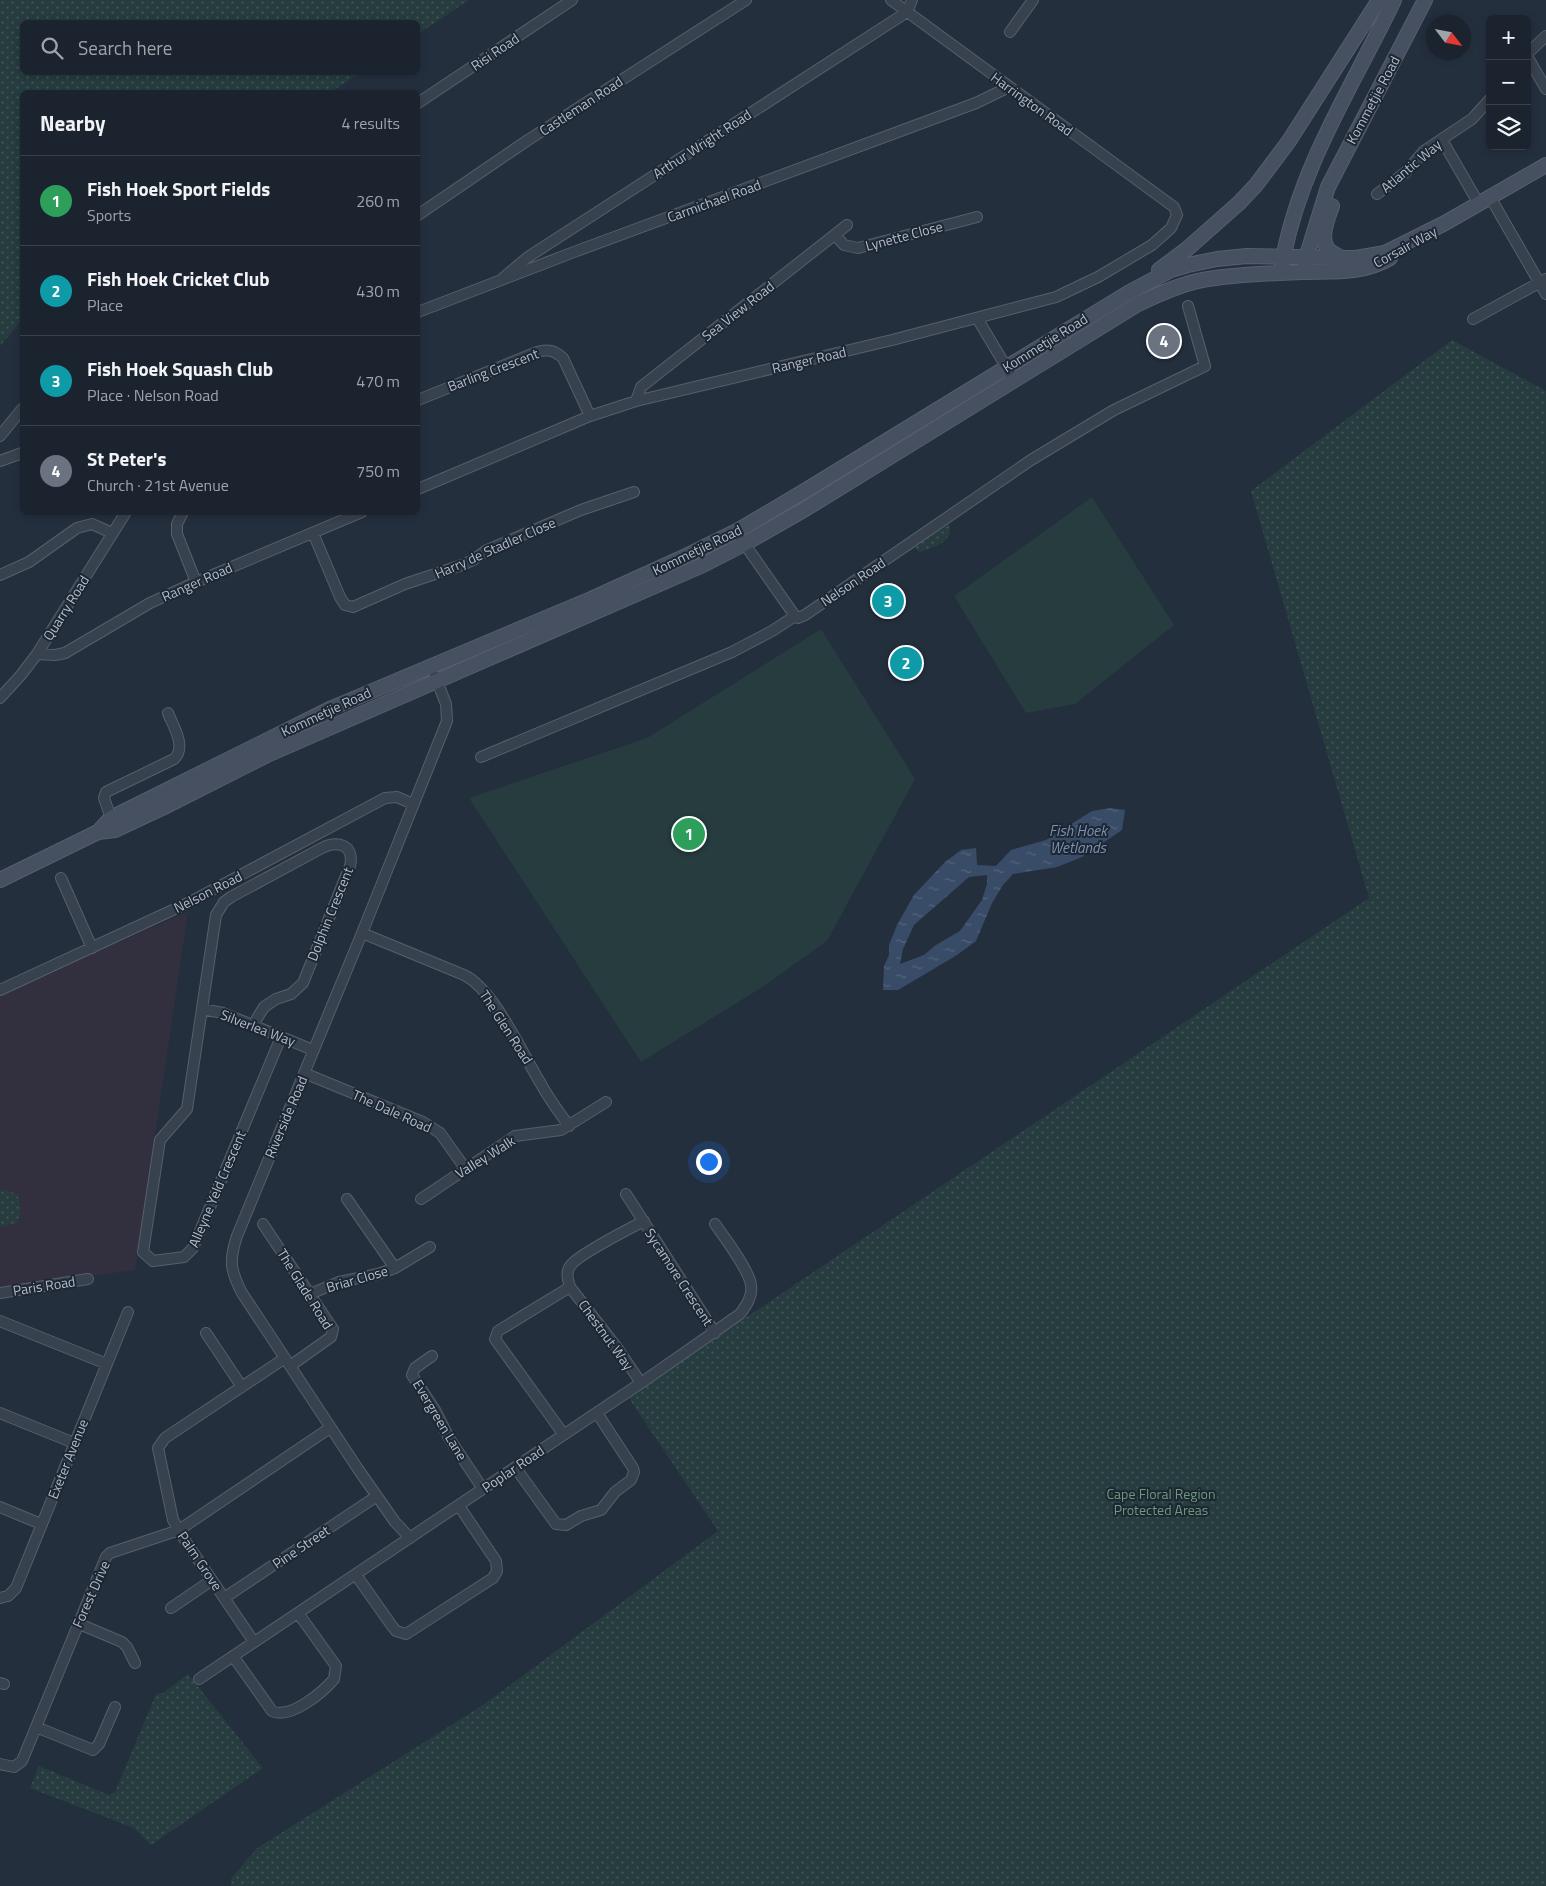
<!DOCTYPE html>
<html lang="en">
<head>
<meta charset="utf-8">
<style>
	:root { --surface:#1b232e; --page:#242b36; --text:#f1f3f6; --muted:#a0a4aa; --line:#39404a; --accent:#bca0f2 }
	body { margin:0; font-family:"Titillium Web",sans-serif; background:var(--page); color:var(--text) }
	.controls { position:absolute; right:15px; top:15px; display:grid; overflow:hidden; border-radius:8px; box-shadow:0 2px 8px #0003 }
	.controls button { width:45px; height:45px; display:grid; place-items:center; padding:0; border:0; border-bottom:1px solid var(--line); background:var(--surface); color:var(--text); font:25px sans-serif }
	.compass { position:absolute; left:1426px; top:15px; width:45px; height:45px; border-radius:50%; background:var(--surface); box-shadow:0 2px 8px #0003; rotate:122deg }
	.you { position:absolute; left:708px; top:1161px; width:18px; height:18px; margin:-12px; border:4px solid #fff; border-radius:50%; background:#1a73e8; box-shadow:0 0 0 8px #1a73e833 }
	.badge { display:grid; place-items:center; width:32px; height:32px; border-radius:50%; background:var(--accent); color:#fff; font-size:16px; font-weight:700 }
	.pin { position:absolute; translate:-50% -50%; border:2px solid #fff; box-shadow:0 1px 5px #0006 }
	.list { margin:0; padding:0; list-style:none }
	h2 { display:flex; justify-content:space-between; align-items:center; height:65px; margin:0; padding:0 20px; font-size:21px }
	h2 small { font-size:16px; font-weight:400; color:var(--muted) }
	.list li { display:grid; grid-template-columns:32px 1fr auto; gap:15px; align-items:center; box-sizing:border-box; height:90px; padding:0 20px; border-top:1px solid var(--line) }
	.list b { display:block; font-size:19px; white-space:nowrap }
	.list p { margin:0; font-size:16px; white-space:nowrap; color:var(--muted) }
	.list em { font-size:16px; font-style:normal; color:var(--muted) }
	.icon { flex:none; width:28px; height:28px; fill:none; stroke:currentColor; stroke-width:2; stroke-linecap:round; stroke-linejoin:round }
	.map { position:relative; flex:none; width:1546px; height:1886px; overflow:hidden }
	.search { position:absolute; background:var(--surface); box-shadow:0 2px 8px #0003; left:20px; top:20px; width:400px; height:55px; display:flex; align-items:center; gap:12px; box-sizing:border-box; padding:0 18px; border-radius:8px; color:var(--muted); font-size:19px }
	.panel { position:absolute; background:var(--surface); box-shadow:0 2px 8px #0003; left:20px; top:90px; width:400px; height:425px; border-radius:8px }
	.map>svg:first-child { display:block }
	.medical { fill:#32303f }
	.green { fill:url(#green-dots) }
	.pitch { fill:#263c3f }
	.water { fill:url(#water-ripples); fill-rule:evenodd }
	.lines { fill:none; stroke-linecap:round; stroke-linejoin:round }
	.street-casing { stroke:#565f6c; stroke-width:12 }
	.secondary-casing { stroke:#565f6c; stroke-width:16 }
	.street { stroke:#38414e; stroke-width:10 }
	.secondary { stroke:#465061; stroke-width:14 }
	.labels { text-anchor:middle; stroke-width:4; stroke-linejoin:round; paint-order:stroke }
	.street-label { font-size:14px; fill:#b4bcc9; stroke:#1d2633 }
	.park-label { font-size:14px; fill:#6b9a76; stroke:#1d2633 }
	.water-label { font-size:15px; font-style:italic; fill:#7c92b1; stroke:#1d2633 }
</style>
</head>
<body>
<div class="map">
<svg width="1546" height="1886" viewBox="0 0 1546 1886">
	<defs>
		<pattern id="green-dots" width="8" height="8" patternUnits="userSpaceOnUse" patternTransform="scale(1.25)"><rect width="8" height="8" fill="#263c3f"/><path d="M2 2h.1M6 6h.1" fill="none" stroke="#435659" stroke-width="1.8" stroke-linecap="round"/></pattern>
		<pattern id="water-ripples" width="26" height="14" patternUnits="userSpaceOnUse" patternTransform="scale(1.25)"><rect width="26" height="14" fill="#394c67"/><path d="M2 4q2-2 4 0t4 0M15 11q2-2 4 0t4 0" fill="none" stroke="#53647b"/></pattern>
	</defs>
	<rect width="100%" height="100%" fill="#242f3e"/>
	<path class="medical" d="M188,912L135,1270L0,1288V994Z"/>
	<path class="green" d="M0,0H469L418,34V22H22V72L360,73L331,92H22V320L0,346Z
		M1452,340L1546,391V1886H231V1879L256,1849L486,1703L718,1531L628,1397L1369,898L1251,491Z
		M948,522C957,541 932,548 919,552L915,548L906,553L904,551Z
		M7,1190L18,1195L21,1214L16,1223L0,1227V1191Z
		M188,1674L263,1768L151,1845L134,1828L30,1788L39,1766L109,1795L115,1792L156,1694L163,1693Z"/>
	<path class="pitch" d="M1092,497L1174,625L1075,704L1026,713L954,596Z
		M821,629L915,779L827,941L764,986L641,1062L469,798L647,738Z"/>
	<path class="water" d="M1110,808L1125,810L1122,830L1082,857L1057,867L1013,874L1003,885L992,903L976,941L957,955L898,990H883L884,966L889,955V945L897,925L914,895L945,862L961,850L976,848L977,865L996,866L1011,850L1046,840L1092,811ZM987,875V884L982,900L960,931L936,945L924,955L900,964L903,949L914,925L969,877Z"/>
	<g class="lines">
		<g class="street-casing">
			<path id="street" d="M1010,32L1033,0
				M1527,54L1546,36
				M1527,56L1546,89
				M418,103L572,0
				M1442,140L1479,204
				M1377,194L1406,172L1424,151L1472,119L1490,99
				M1490,197L1546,294
				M418,215L528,140L746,0
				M835,235L844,245L858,248L977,217
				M503,278L528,257L907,12L912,0
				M418,312L574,252L976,103L1009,87
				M977,318L1014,380
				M1473,319L1546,279
				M418,400L537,352C548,349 554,350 563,358L590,416
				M636,401L641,387L847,225
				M0,436L22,409
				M0,461L22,453
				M418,489L590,416L636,401L892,340L1056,297L1098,277L1152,245L1171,228L1177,215L1174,207L891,0
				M183,512L177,524V534L196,582
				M313,533L340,597L345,605L353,607L405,584L462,565L473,560L487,550L581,510L634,492
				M741,539L795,616
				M0,575L29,562L77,528L92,524L112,533
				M37,654L55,655L65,653L150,603L196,582L362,512
				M0,698L21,675L37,654L126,512
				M481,757L732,652L772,631L795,616L798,618L805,615L1031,460L1114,410L1205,366L1188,306
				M111,818L104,798L106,792L174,759C187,747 173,726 168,713
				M61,878L92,948
				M362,933L464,975C494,989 523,1055 541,1084C549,1099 559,1112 569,1126
				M0,990L190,902L385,798L397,797L413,804
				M202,1009L223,1013L313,1050
				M253,1025L264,1007L276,999L291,994L303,983L350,866C355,844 337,840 320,849L231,897L224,902L216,915L187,1109L160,1140L143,1252L153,1261L184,1257L193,1248L281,1037
				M304,1073L423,1122L440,1133L465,1168
				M626,1194L715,1333
				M347,1199L395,1268
				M421,1199L515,1136L561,1130L606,1102
				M263,1224L333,1329L331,1337L290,1366
				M0,1293L88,1279
				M310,1294L339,1282L378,1274L395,1268L430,1247
				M0,1321L107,1364
				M206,1333L242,1387
				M432,1356L415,1368L412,1375L435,1410L449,1438L483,1489
				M641,1383L618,1349L570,1287C568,1280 565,1272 571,1265C579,1254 629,1229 644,1221
				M0,1413L74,1443
				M564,1435L495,1339L498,1331L570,1287
				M515,1467L556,1524L566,1525L581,1516L601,1510L615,1492L631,1480L634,1472L633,1468L597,1413
				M0,1507L41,1524
				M410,1538L395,1522L358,1469L242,1293C230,1270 229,1260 237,1236L362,933L447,721L446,704L435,676
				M356,1575L392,1626L396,1631L406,1634L493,1578L497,1571L496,1561L459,1506
				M0,1598L8,1596L16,1588L128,1312
				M224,1598L377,1496
				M171,1608L212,1580
				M77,1623L122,1642L127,1647L135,1663
				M254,1642L186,1542L173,1520L158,1448L165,1438L285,1358
				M233,1656L272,1711C290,1720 323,1692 334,1679L336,1666L298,1613
				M199,1679L641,1383L740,1314C746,1306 753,1296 751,1285C749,1270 725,1238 715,1224
				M0,1683L4,1684
				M36,1727L93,1750L99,1744L115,1707
				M0,1764L14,1767L22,1761L106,1557L110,1553L179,1530L330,1428"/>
		</g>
		<g class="secondary-casing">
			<path id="secondary" d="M1332,206C1328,218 1319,238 1328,249C1331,253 1337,255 1341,258
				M1282,265C1298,169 1353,86 1394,0
				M1305,266L1306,258L1328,187L1425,0
				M1159,270L1187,249L1239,203L1256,185L1289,141L1379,0
				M98,832L115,830L162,808L267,755L703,565L744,544L807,508L1138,304C1163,292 1188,281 1215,278C1244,274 1274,273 1303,272C1333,271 1363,274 1390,258
				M0,880L98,832L111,818L332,708L591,599L688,555L737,531L808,489L1128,293L1171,270L1188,265L1217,259L1247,256L1356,258L1385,253L1445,223L1546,165"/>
		</g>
		<use href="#street" class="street"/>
		<use href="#secondary" class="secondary"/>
	</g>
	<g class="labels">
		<g class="street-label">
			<text transform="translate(495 52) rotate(-34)" y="5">Risi Road</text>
			<text transform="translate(1373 100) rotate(-62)" y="5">Kommetjie Road</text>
			<text transform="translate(1032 104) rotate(36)" y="5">Harrington Road</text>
			<text transform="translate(581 106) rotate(-33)" y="5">Castleman Road</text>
			<text transform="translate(702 144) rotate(-33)" y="5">Arthur Wright Road</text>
			<text transform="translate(1411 166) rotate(-40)" y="5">Atlantic Way</text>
			<text transform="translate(714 201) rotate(-20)" y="5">Carmichael Road</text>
			<text transform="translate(904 236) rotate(-15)" y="5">Lynette Close</text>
			<text transform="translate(1405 247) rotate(-29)" y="5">Corsair Way</text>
			<text transform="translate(738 311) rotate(-38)" y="5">Sea View Road</text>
			<text transform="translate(1045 343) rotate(-32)" y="5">Kommetjie Road</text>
			<text transform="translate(809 360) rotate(-13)" y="5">Ranger Road</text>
			<text transform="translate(493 370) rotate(-21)" y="5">Barling Crescent</text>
			<text transform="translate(495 548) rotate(-24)" y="5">Harry de Stadler Close</text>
			<text transform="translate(697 550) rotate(-26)" y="5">Kommetjie Road</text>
			<text transform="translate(197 582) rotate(-24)" y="5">Ranger Road</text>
			<text transform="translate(853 582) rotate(-34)" y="5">Nelson Road</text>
			<text transform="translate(66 608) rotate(-58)" y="5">Quarry Road</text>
			<text transform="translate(326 712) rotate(-25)" y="5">Kommetjie Road</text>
			<text transform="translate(208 892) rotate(-27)" y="5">Nelson Road</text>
			<text transform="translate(330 914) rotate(-68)" y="5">Dolphin Crescent</text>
			<text transform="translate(506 1027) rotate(57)" y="5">The Glen Road</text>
			<text transform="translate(258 1028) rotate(21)" y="5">Silverlea Way</text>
			<text transform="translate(392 1111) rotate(24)" y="5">The Dale Road</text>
			<text transform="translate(286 1117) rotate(-67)" y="5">Riverside Road</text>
			<text transform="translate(485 1157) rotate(-32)" y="5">Valley Walk</text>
			<text transform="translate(217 1189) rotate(-67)" y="5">Alleyne Yeld Crescent</text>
			<text transform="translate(679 1277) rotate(57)" y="5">Sycamore Crescent</text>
			<text transform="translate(357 1279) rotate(-16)" y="5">Briar Close</text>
			<text transform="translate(44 1286) rotate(-9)" y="5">Paris Road</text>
			<text transform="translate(305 1289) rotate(58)" y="5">The Glade Road</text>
			<text transform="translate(606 1335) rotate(54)" y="5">Chestnut Way</text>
			<text transform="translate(440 1420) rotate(59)" y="5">Evergreen Lane</text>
			<text transform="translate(68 1459) rotate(-68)" y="5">Exeter Avenue</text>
			<text transform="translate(513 1469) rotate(-34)" y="5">Poplar Road</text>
			<text transform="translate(301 1547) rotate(-34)" y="5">Pine Street</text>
			<text transform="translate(200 1561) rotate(56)" y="5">Palm Grove</text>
			<text transform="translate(91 1594) rotate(-66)" y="5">Forest Drive</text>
		</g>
		<g class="park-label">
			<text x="1161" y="1499">Cape Floral Region<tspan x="1161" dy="16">Protected Areas</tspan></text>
		</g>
		<g class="water-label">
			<text x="1078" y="836">Fish Hoek<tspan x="1078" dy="17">Wetlands</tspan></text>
		</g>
	</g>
</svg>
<div class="controls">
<button>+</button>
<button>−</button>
<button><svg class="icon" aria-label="layers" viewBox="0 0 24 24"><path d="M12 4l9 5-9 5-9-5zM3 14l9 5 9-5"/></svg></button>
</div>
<svg class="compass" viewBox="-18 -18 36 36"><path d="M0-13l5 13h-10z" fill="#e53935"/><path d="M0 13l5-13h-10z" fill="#a0a4aa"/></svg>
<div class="you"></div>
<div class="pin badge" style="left:689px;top:834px;background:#2e9e5b">1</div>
<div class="pin badge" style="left:906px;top:663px;background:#0f9aa8">2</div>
<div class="pin badge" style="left:888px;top:601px;background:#0f9aa8">3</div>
<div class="pin badge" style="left:1164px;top:341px;background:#6b7280">4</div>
<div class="search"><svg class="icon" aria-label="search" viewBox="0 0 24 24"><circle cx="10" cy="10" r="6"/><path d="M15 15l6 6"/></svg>Search here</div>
<section class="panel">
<h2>Nearby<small>4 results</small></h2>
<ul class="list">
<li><span class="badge" style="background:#2e9e5b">1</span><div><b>Fish Hoek Sport Fields</b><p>Sports</p></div><em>260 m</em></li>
<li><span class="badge" style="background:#0f9aa8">2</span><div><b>Fish Hoek Cricket Club</b><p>Place</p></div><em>430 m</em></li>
<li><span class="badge" style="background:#0f9aa8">3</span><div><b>Fish Hoek Squash Club</b><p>Place · Nelson Road</p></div><em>470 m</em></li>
<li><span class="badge" style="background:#6b7280">4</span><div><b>St Peter's</b><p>Church · 21st Avenue</p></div><em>750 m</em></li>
</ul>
</section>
</div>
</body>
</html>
